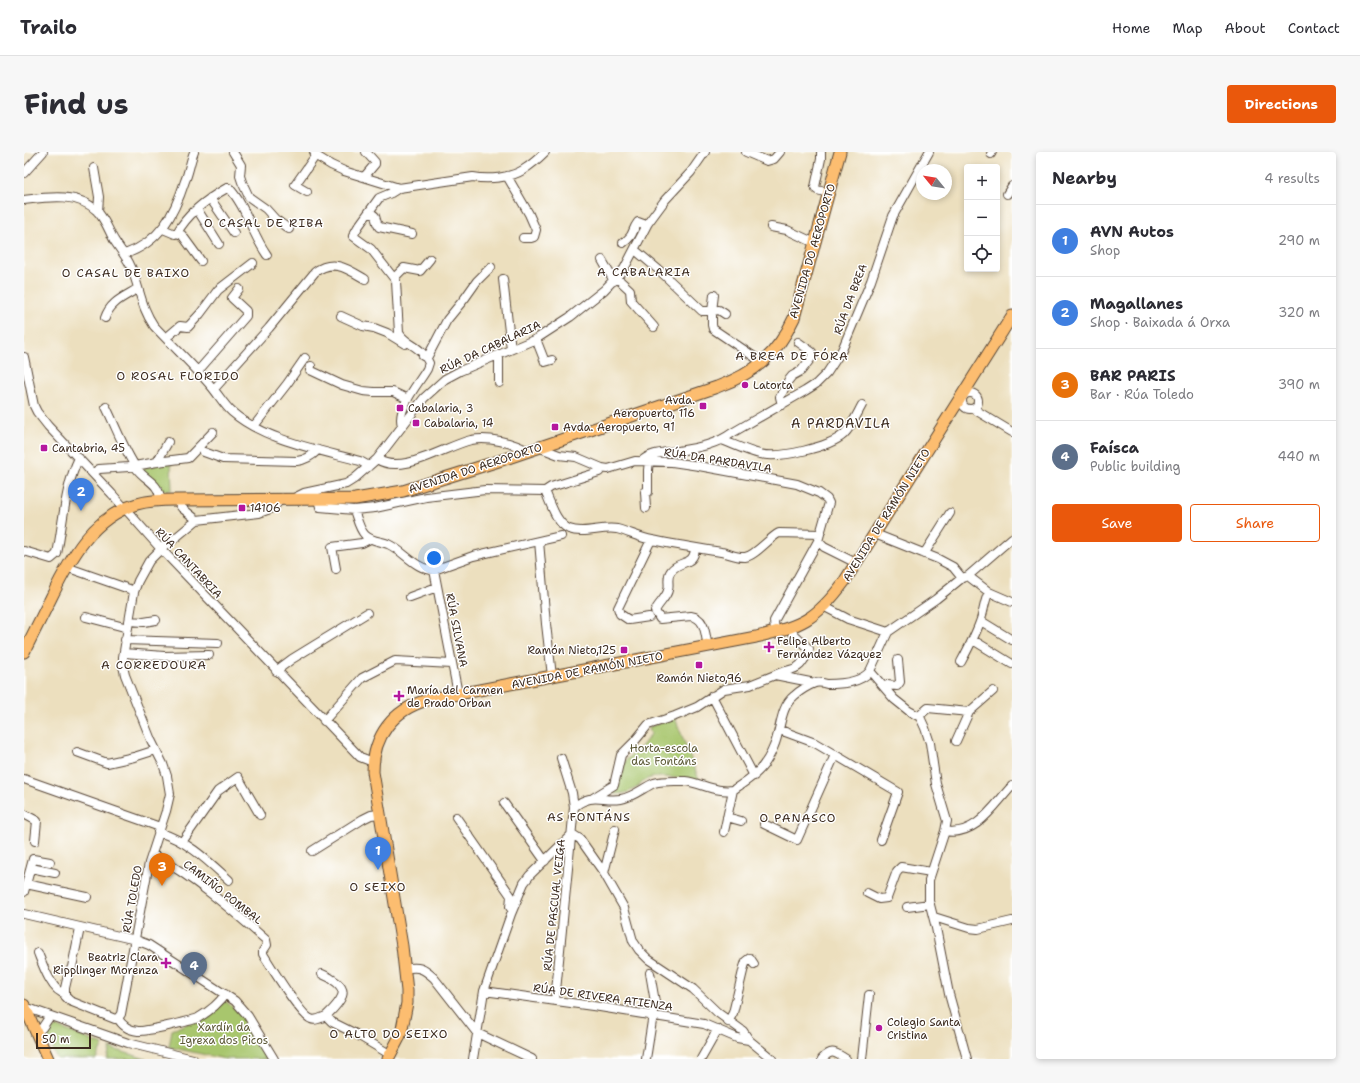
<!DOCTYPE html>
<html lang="en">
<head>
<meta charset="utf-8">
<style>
	:root { --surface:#fff; --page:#f7f7f7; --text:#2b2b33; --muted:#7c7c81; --line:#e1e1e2; --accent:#ea580c }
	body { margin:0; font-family:"Shantell Sans",sans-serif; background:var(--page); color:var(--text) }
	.controls { position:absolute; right:12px; top:12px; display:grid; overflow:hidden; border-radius:4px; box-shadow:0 2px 6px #0003 }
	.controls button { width:36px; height:36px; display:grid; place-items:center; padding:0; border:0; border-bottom:1px solid var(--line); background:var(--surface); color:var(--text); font:20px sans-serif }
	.compass { position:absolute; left:892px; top:12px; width:36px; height:36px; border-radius:50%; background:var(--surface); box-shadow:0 2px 6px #0003; rotate:300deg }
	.scale { position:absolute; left:12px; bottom:10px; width:55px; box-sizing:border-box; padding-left:4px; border:2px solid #3b2a1e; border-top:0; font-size:11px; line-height:14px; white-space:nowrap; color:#3b2a1e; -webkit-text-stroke:3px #fff; paint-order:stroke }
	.you { position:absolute; left:410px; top:406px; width:14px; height:14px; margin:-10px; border:3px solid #fff; border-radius:50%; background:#1a73e8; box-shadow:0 0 0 6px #1a73e833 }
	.badge { display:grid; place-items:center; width:26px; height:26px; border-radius:50%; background:var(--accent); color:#fff; font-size:13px; font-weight:700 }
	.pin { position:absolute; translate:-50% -33px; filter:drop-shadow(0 1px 2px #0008) }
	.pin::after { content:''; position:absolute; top:21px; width:14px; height:12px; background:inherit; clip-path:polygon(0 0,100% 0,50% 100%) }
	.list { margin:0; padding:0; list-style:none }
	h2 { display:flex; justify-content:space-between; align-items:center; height:52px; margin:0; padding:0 16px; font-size:17px }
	h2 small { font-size:13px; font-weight:400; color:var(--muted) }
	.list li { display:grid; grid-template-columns:26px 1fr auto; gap:12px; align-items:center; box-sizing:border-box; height:72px; padding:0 16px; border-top:1px solid var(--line) }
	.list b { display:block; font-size:15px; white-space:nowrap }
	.list p { margin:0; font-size:13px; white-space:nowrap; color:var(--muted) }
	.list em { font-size:13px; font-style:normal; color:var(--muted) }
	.actions { display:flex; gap:8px; padding:12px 16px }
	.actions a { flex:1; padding:9px 0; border:1px solid var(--accent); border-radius:4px; text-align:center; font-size:14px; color:var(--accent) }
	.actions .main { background:var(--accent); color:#fff }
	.icon { flex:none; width:22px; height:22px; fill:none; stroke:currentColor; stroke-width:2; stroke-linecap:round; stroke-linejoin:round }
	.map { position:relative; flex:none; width:988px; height:907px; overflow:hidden; border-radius:4px }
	header { display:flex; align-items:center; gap:24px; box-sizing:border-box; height:56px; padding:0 20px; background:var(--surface); border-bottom:1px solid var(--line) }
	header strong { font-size:19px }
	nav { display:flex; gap:22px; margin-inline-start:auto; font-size:14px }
	.intro { display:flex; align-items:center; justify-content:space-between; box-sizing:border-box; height:96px; padding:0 24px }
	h1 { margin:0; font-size:28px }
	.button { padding:10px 18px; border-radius:4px; background:var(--accent); color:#fff; font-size:14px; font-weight:700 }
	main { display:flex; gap:24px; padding:0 24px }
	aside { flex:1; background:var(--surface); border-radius:4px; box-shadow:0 2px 6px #0003 }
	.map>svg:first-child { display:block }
	.green { fill:#a8c66d; stroke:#727846 }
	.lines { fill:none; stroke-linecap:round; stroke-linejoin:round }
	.minor-casing { stroke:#564536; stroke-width:10 }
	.major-casing { stroke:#564536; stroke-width:13 }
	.minor { stroke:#fff; stroke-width:8 }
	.major { stroke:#fcbd6f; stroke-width:11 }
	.poi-dot { fill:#b5179e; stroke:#fff; stroke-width:1.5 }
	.labels { text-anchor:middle; stroke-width:3; stroke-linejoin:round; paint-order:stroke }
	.street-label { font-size:11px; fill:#3b2a1e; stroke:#fff }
	.poi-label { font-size:11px; fill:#3b2a1e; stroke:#fff; text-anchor:start }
	.park-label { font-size:11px; fill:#5c5936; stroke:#fff }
	.neighbourhood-label { font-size:12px; letter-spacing:1px; fill:#3b2a1e; stroke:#fff }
	.quarter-label { font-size:13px; letter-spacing:1px; fill:#3b2a1e; stroke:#fff }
</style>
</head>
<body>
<header>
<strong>Trailo</strong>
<nav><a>Home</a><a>Map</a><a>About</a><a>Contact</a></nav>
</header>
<div class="intro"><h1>Find us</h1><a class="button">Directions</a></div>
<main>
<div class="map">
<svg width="988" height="907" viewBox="0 0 988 907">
	<rect width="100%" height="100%" fill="#fff"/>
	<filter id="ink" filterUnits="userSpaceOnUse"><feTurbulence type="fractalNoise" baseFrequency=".025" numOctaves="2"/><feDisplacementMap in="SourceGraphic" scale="8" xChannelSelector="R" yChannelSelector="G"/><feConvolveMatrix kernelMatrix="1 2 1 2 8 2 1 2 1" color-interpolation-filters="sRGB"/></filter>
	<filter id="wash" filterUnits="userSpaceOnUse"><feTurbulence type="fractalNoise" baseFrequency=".012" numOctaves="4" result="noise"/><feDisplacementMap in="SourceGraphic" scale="16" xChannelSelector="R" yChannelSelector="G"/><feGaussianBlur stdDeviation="0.9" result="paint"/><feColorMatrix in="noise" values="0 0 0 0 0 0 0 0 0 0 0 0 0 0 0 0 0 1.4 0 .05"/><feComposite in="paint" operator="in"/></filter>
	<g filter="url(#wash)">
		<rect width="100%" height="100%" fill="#ecdfbe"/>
		<path class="green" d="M147,310L148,338H137L117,316Z
			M651,566L676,630C665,627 636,623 626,626C622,627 618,630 616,633C607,640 600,642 590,642L601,609L618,594L627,582L625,575Z
			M201,849L216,861L242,902V907H201L145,895L148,878L182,864Z
			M34,875L79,893L72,907H33L25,889L24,882L28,877Z
			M86,896L122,907H83Z"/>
	</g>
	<g filter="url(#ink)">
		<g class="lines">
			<g class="minor-casing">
				<path id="minor" d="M209,0L217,13L216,24L218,30L225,45L242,57L251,67L265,77
					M290,0L294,5L307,13L320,19L375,36L449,25C464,28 486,26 499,18C507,13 514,7 521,0
					M722,0L743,9L750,7L756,0
					M797,0V7L791,35L793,38L805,41
					M967,2L968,0
					M70,16L75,45L74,60
					M0,21L19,0
					M483,24L505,62L512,78L510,85L507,86H499
					M340,25L351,12V10L342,0
					M375,36L367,41L355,46L334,75L329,84L347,97L372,129L375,181C383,194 397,193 405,211L403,217C395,231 372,257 378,273
					M283,40L271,33L292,3
					M983,42L988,34
					M186,46L210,81
					M0,48C24,45 54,40 73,59C81,67 85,79 90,88C99,102 107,110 111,126C117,144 119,158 130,174C149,194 169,213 187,234C194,242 200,253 208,260C240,288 296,298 336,309L345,314
					M173,57L195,92
					M346,60L351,64L353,71L355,75L388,82
					M747,75L763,78L791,91
					M139,77L151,82L153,81C164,61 183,47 203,36H205C222,54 228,82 243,103
					M153,81L158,83L177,109
					M599,91C611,83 607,79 614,70L622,73
					M611,98L636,119L678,159H688V173L689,177L732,206L737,212
					M101,102C136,90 150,63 161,29C165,20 166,10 170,0
					M578,108L590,129
					M370,126L380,116L396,119L406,107
					M593,126L606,138L607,149L630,175
					M479,127L487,197
					M690,143L688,159L695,158L701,162
					M317,164L339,174L350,176L363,181L381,192
					M81,166C86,150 100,145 113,137
					M142,186L156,174L164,175L176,162L194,138L229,111
					M512,187L521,210L528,208
					M399,204L403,206L423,168L441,146L453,129L467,115
					M0,205L10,254L13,260L24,274L88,342L137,397L336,605L349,610
					M287,214L286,218L318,233L339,239L350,240H369L384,247
					M174,219L222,164V159L208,146L215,137
					M475,231V202
					M190,237L245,176L291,120C310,106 325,118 341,127
					M938 249a8 8 0 1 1 16 0a8 8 0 1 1-16 0Z
					M758,253L756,245L764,229L768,224L777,219L788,205V200L774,190
					M82,255C92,275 100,298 113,317C122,329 136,331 136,348
					M951,256L953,259L988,280
					M230,274L263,232L281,206
					M698,288C711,293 723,299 736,302C755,307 806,295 820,282C828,274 833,262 838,253
					M514,295L535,303L552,305L578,316L584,317L611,309L648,310L675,314L773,332L795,341L803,347L805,351L804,354L794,389L750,469L751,480
					M180,300L199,307L273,309C282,308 288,304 294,298
					M353,307C378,324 421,294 447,288C465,285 487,290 504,299
					M618,309C626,300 642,301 654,299C672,296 692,293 708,281L781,239L792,232L803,221L818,198L847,129L869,64L905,0
					M133,310L144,290
					M69,321L75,317L105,315L133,310L164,306L189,280
					M521,339C527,352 532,371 545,377C560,383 578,374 593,377C605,380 616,386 628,388C651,393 674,396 697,400C704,401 713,406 721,405C731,404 745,386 755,381L796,382
					M270,346L280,341L322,332L330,327L353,307L400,246L421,227L436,219L512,187L546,165L580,138L600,117L624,71L641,48L667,20L681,0
					M294,347L296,355L330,358L351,356L402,345L461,338L521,339L527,335L575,320L578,316
					M152,348L158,356L173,368L235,361L249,356L258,346
					M622,356L621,340H624V318L625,309
					M330,358C333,366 335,377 341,383C347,389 356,389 364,392C380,399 392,418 410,418L449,404L537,384
					M851,382L914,407L929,415L938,426
					M515,389L522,472L528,524
					M794,389L800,395L832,411
					M671,396C670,415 656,407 647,419C642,425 646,432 644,438C643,445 634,452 631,459L636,467L667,464C682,466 681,483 684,495
					M0,399L27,407L33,402C39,372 41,333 55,306
					M900,402L926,361
					M42,415L108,438L110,440
					M312,417L308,395L338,391L346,387
					M410,418L434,542
					M944,424L965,440L988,450
					M386,445L413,435
					M801,455L824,467L864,480
					M62,465L104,476
					M625,465L605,468L596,462L594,456L627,388
					M105,469L120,470L132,468
					M957,469L988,488
					M767,476L770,483L785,497
					M101,488L194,491
					M949,488L988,512
					M100,501L140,504L185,503
					M937,510C944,497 951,484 956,470C960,460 960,449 965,440
					M252,519L268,507L343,461
					M751,523C760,517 769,520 776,513C778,511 780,507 782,505
					M860,535L863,533L873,534L876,530L874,508
					M688,544L730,624
					M895,564L904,556L945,560L969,539
					M300,569L338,526L371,509L428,512
					M756,578L791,591L874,640L857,688
					M932,589L945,560
					M53,600L83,611L110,605L132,598
					M0,627L136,675
					M569,646L590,633L597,603L610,590L624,573L651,564L673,555L700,537L726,533L751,523L791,531
					M480,651L521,709
					M550,655C568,640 578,650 597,647C609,645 619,636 630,631C639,628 651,629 661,629C677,631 693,641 709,638C729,625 741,617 750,594C757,578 756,555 770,544C775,539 785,533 791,531C794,530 800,531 803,532C817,532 837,531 846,519
					M0,662L13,669L11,689
					M432,665L487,744L486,755L488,758
					M703,665L717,669
					M740,672L773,688L811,603
					M921,679C952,685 970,653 988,634
					M134,680C164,689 183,708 205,728
					M700,680L709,638
					M548,682L556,687L580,721L600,756L609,789L615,798L624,807L669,837L694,861L719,879L725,888
					M158,690L194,639L214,625L236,663
					M288,699L339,667L347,663L355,662
					M128,702C170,725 207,757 242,788L243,793L239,799V802C246,813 277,864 287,867C291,869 297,866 302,864L308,870L332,882L367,903
					M7,716L31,721
					M580,721L591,677
					M2,732L63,745
					M0,740L9,707L26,710
					M843,741L855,747L863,746L873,719L877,715L907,720
					M883,755L906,752
					M0,762L112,788L125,793L211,849L224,864L250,907
					M910,765L945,776L954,777L988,769
					M56,776L48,815L44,823L41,836V844L46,849L91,867L94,866
					M14,801C18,811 28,840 40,841
					M380,817C395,814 399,816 410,826L453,881L508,907
					M298,822C306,825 322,834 318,844C315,852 307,859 302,864
					M460,839L576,855L680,872L713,886L725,888L748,907
					M531,849L550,655L548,641L537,606
					M1,855L104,891L169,907
					M94,866L97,862L125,711L142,659L146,642L143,624L139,612L127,588L101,523L99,514V505L110,440L114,429L125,409L141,393L144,392L173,368
					M94,866C98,874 105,878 114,879C120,880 167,869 174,866C184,860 195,852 201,842
					M704,870L709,861L720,815L722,809L726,806L730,812
					M12,881L18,876L26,864
					M449,907L460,839L487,762L500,731L506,723L548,682
					M622,907L631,850L626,821
					M677,907L694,877
					M798,907C808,897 810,900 822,907
					M838,907L845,843
					M943,907L925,842L912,776L905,749V728L921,679L923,669L912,632L906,591L901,576L896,565L885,559L870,547L846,519L864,480L912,447L938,426L944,424L988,386"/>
			</g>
			<g class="major-casing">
				<path id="major" d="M0,500C9,482 18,464 27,446C46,407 68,365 113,352C126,348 139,348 152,348L331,347L379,339L481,307L693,235C731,221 753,203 770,166L816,0
					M0,853L24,907
					M364,907L375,886L378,877L383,851V839L378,794L349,620C349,584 369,558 403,548L732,485C777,474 792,468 820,430L988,164"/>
			</g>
			<use href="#minor" class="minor"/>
			<use href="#major" class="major"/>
		</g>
	</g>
	<g class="poi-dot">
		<circle cx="721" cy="233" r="4"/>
		<rect x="675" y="250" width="8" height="8" rx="2"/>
		<rect x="372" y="252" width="8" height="8" rx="2"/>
		<rect x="388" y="267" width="8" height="8" rx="2"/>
		<rect x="527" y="271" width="8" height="8" rx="2"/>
		<rect x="16" y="292" width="8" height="8" rx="2"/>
		<rect x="214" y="352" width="8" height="8" rx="2"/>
		<path d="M743 489h4v4h4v4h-4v4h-4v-4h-4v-4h4z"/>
		<rect x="596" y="494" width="8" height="8" rx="2"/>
		<rect x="671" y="509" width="8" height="8" rx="2"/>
		<path d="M373 538h4v4h4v4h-4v4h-4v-4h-4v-4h4z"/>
		<path d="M140 805h4v4h4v4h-4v4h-4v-4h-4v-4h4z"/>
		<circle cx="855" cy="876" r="4"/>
	</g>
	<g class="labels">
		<g class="street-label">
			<text transform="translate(788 99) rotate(-74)" y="4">AVENIDA DO AEROPORTO</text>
			<text transform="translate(826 147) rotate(-69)" y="4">RÚA DA BREA</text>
			<text transform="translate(466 195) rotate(-25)" y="4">RÚA DA CABALARIA</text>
			<text transform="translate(694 308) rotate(9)" y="4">RÚA DA PARDAVILA</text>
			<text transform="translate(451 316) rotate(-18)" y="4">AVENIDA DO AEROPORTO</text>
			<text transform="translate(862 363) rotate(-58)" y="4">AVENIDA DE RAMÓN NIETO</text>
			<text transform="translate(165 411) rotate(47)" y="4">RÚA CANTABRIA</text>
			<text transform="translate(433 478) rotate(79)" y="4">RÚA SILVANA</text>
			<text transform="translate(563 518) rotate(-11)" y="4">AVENIDA DE RAMÓN NIETO</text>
			<text transform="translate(199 740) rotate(38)" y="4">CAMIÑO POMBAL</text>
			<text transform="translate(108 747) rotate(-80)" y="4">RÚA TOLEDO</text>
			<text transform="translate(530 753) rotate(-84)" y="4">RÚA DE PASCUAL VEIGA</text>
			<text transform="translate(579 845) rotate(8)" y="4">RÚA DE RIVERA ATIENZA</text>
		</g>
		<g class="poi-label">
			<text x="729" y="237">Latorta</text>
			<text x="671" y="252" text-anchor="end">Avda.<tspan x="671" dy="13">Aeropuerto, 116</tspan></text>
			<text x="384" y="260">Cabalaria, 3</text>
			<text x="400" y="275">Cabalaria, 14</text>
			<text x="539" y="279">Avda. Aeropuerto, 91</text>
			<text x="28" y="300">Cantabria, 45</text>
			<text x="226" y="360">14106</text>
			<text x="753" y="493">Felipe Alberto<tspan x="753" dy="13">Fernández Vázquez</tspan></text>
			<text x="592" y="502" text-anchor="end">Ramón Nieto,125</text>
			<text x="675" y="530" text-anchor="middle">Ramón Nieto,96</text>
			<text x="383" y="542">María del Carmen<tspan x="383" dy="13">de Prado Orban</tspan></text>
			<text x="134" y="809" text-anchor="end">Beatriz Clara<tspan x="134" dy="13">Ripplinger Morenza</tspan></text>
			<text x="863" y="874">Colegio Santa<tspan x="863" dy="13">Cristina</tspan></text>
		</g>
		<g class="park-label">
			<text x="640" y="600">Horta-escola<tspan x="640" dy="13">das Fontáns</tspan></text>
			<text x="200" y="879">Xardín da<tspan x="200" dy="13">Igrexa dos Picos</tspan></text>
		</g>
		<g class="neighbourhood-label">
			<text x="240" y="75">O CASAL DE RIBA</text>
			<text x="620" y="124">A CABALARIA</text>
			<text x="102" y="125">O CASAL DE BAIXO</text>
			<text x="768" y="208">A BREA DE FÓRA</text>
			<text x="154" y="228">O ROSAL FLORIDO</text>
			<text x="130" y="517">A CORREDOURA</text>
			<text x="565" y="669">AS FONTÁNS</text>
			<text x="774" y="670">O PANASCO</text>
			<text x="354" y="739">O SEIXO</text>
			<text x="365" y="886">O ALTO DO SEIXO</text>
		</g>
		<g class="quarter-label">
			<text x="817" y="276">A PARDAVILA</text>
		</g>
	</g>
</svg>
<div class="controls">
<button>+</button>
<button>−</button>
<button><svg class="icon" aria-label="locate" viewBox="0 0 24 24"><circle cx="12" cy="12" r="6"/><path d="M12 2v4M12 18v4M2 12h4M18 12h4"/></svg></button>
</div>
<svg class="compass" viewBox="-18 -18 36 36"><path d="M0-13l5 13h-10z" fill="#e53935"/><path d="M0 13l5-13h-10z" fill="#7c7c81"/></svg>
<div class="scale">50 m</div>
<div class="you"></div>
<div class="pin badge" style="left:354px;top:718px;background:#3f7fe0">1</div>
<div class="pin badge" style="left:57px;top:359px;background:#3f7fe0">2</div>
<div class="pin badge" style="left:138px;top:734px;background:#e8710a">3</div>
<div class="pin badge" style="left:170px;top:833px;background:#5c6f8a">4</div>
</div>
<aside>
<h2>Nearby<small>4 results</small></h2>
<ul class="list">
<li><span class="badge" style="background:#3f7fe0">1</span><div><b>AVN Autos</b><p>Shop</p></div><em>290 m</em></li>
<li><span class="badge" style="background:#3f7fe0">2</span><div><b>Magallanes</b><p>Shop · Baixada á Orxa</p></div><em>320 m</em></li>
<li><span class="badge" style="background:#e8710a">3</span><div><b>BAR PARIS</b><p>Bar · Rúa Toledo</p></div><em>390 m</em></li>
<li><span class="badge" style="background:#5c6f8a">4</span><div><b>Faísca</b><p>Public building</p></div><em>440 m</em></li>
</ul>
<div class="actions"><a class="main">Save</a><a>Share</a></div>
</aside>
</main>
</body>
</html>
